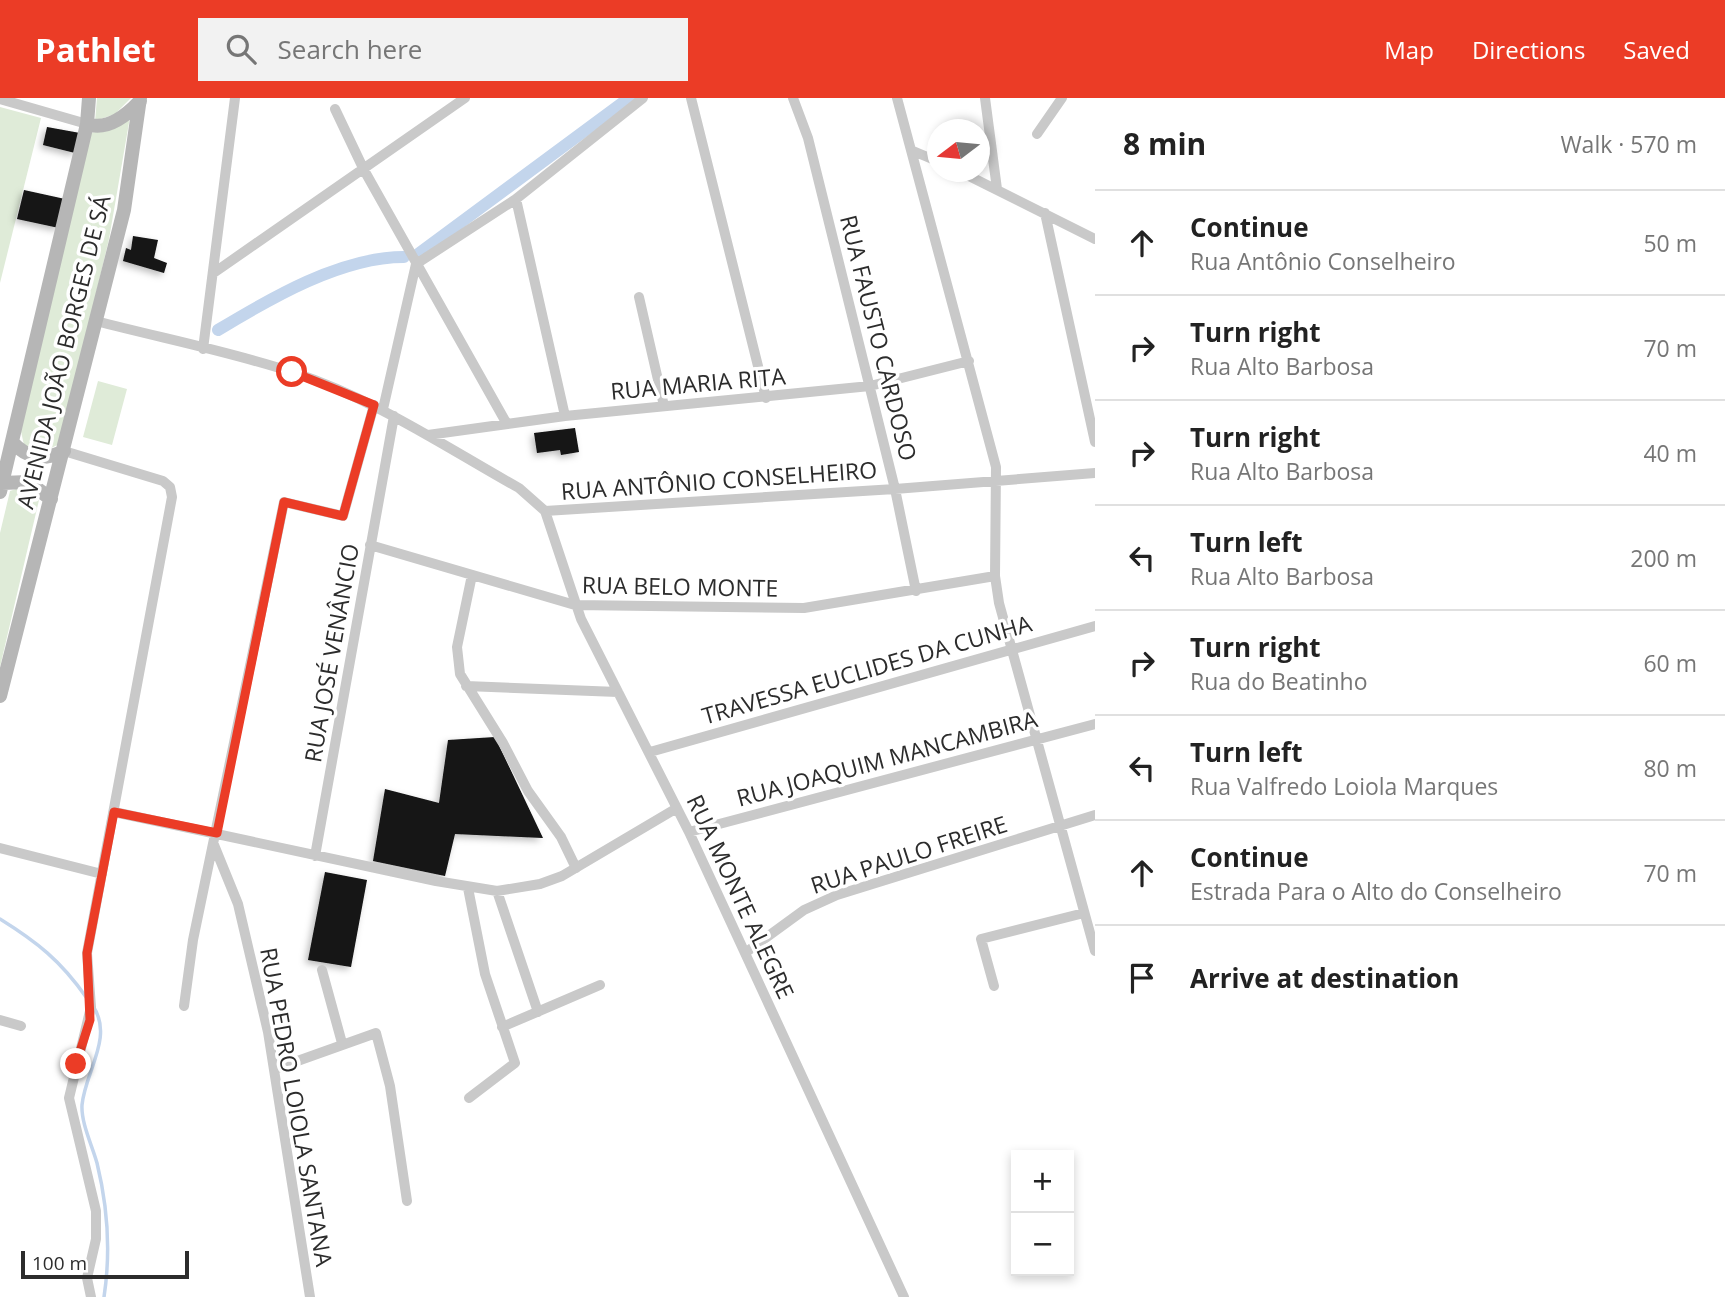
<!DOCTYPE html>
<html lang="en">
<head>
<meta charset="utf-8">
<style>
	:root { --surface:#fff; --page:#f2f2f2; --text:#222; --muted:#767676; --line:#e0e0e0; --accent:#eb3c26 }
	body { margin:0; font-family:"Open Sans",sans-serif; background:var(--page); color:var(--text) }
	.controls { position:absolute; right:21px; bottom:21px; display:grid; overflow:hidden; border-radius:0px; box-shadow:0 4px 10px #0003 }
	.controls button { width:63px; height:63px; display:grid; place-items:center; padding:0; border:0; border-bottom:2px solid var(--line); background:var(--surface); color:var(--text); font:35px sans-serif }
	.compass { position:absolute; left:927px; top:21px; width:63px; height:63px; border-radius:50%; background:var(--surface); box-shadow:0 4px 10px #0003; rotate:254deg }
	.scale { position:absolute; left:21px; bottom:18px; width:168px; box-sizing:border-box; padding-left:7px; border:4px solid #2c2c2c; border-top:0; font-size:19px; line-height:24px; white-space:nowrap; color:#2c2c2c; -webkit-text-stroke:5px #fff; paint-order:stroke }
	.stop { position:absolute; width:21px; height:21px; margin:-16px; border:5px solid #eb3c26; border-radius:50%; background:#fff }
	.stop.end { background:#eb3c26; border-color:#fff; box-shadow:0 2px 7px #0008 }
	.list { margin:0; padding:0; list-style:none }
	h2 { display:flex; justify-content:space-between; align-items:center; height:91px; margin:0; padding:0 28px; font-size:30px }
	h2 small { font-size:23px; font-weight:400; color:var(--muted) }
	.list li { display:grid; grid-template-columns:46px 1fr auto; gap:21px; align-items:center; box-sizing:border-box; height:105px; padding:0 28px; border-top:2px solid var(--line) }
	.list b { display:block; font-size:26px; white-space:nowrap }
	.list p { margin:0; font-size:23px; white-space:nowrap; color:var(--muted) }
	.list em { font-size:23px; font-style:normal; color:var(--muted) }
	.icon { flex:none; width:38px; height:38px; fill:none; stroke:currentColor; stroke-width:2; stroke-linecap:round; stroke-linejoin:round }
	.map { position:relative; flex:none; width:1095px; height:1199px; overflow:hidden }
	header { display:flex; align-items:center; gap:42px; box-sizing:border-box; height:98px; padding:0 35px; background:var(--accent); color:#fff }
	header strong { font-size:33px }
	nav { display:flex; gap:38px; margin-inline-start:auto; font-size:24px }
	.search { width:490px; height:63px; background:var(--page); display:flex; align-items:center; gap:18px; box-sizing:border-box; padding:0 24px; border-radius:0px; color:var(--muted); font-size:26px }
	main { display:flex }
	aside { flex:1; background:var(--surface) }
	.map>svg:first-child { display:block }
	.park { fill:#dfebd8 }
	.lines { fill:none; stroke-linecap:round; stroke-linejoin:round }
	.stream { stroke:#c3d5ec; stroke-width:3.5 }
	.canal { stroke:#c3d5ec; stroke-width:12 }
	.building { fill:#131313; filter:url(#shadow) }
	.street { stroke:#c9c9c9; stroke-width:10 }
	.secondary { stroke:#b6b6b6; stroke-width:14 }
	.route { stroke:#eb3c26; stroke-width:9 }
	.labels { text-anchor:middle; stroke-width:7; stroke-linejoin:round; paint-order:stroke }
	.street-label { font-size:23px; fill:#2c2c2c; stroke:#fff }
</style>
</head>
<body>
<header>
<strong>Pathlet</strong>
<div class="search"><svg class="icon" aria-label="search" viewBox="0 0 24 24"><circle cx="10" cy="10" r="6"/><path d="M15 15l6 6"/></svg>Search here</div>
<nav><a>Map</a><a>Directions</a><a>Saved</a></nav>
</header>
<main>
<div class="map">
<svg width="1095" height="1199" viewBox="0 0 1095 1199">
	<defs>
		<filter id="shadow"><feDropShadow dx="-3" dy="3" stdDeviation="3.5" flood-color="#0004"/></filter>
	</defs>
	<rect width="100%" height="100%" fill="#fff"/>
	<path class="park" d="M97,0H131L115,16L95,23Z
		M0,9L41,20L0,185Z
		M130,19L109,141L66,322L59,346L40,356L24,347L20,329L91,35L106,31Z
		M98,283L127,291L112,347L83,339Z
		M19,390L30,393L39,402L0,569V435L10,393Z"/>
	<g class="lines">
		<path class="stream" d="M0,821C37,844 61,863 86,899
			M93,908C114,939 85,974 82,1007C81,1025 92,1047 97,1065C108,1110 111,1153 104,1199"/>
		<path class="canal" d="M418,156L629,0
			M218,232C271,200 341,159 404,159"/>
	</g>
	<path class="building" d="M47,29L80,35L75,55L43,47Z
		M24,92L65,101L59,130L17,121Z
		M133,138L158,142L154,160L167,165L164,175L123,163L126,150L131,152Z
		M575,330L579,354L561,357L560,352L537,355L534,335Z
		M495,639L543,740L455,736L445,778L373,763L385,691L439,705L448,642Z
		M325,774L367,782L351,869L308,862Z"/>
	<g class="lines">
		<path class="street" d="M691,0L766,300
			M793,0L808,40L895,391L916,493
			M897,0L996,369L995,478L999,505L1095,853
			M985,0L997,91
			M0,1L87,26
			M335,11L364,72L507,326
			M1037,36L1062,0
			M913,53L937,63
			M961,74L1095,141
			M516,101L565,318
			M1045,115L1095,344
			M416,166L516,101L643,0
			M215,174L465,0
			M639,199L664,308
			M96,223C161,240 228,253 292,274C373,300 444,348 519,390L545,413L581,521L689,734L904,1199
			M203,251L235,0
			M383,311L416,166
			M428,337L565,318L870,288L969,263
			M64,353L163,383L170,389L172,399L87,855L91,909L69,1000L96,1113V1141L87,1180L91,1199
			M545,413L895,391L1095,375
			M370,447L575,507L804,510L995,478
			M472,477L457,549L460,576L503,645L528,693L561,739L576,770
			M466,588L618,594
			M650,654L1095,528
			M114,714L436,783L497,793L540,786L562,778L677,710
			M689,734L1095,626
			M214,747L238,806L268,934L310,1199
			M0,750L102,776
			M315,758L394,318
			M468,790L485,876L515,965L469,1000
			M497,793L538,914
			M745,855L804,812L837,797L1095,717
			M322,872L342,945
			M994,888L981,841L1084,815
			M184,908L193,842L284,404L343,418L374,307
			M0,922L21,928
			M502,929L600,887
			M275,971L376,935L390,988L407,1103"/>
		<path class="secondary" d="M87,26C107,33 127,17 140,3
			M12,344C28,361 44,363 64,353
			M2,385L28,384L51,401
			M0,394L87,26L89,0
			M0,598L124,112L140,0"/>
	</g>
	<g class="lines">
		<path class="route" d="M76,966L90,922L87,855L114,714L217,735L284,404L343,418L374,307L292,274"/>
	</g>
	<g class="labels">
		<g class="street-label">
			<text transform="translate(878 240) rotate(76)" y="8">RUA FAUSTO CARDOSO</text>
			<text transform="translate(64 254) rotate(-76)" y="8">AVENIDA JOÃO BORGES DE SÁ</text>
			<text transform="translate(698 286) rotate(-5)" y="8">RUA MARIA RITA</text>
			<text transform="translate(719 383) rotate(-4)" y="8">RUA ANTÔNIO CONSELHEIRO</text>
			<text transform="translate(680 489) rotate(1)" y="8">RUA BELO MONTE</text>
			<text transform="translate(332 555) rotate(-80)" y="8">RUA JOSÉ VENÂNCIO</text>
			<text transform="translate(867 572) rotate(-16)" y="8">TRAVESSA EUCLIDES DA CUNHA</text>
			<text transform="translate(887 661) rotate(-15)" y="8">RUA JOAQUIM MANCAMBIRA</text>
			<text transform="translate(909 757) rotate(-18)" y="8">RUA PAULO FREIRE</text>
			<text transform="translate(740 799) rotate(65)" y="8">RUA MONTE ALEGRE</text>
			<text transform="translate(296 1009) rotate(80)" y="8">RUA PEDRO LOIOLA SANTANA</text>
		</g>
	</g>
</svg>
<div class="controls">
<button>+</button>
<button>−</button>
</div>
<svg class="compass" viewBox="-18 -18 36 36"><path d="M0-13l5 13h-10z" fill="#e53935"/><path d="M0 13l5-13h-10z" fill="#767676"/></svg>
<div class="scale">100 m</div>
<div class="stop" style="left:292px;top:274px"></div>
<div class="stop end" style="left:76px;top:966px"></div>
</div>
<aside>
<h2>8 min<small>Walk · 570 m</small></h2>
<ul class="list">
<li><svg class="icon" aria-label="ahead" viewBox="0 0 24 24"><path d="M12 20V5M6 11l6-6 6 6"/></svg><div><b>Continue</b><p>Rua Antônio Conselheiro</p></div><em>50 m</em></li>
<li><svg class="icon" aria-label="right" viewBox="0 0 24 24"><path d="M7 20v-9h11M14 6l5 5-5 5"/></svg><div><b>Turn right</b><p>Rua Alto Barbosa</p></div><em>70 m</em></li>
<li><svg class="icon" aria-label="right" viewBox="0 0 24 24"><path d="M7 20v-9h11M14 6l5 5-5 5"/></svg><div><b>Turn right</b><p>Rua Alto Barbosa</p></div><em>40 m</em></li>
<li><svg class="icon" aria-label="left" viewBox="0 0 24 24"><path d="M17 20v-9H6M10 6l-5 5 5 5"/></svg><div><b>Turn left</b><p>Rua Alto Barbosa</p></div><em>200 m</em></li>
<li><svg class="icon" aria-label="right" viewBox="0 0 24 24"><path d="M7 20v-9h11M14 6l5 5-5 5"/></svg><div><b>Turn right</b><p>Rua do Beatinho</p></div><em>60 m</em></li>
<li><svg class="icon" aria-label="left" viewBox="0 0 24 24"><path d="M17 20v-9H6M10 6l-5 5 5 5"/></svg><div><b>Turn left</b><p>Rua Valfredo Loiola Marques</p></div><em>80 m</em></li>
<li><svg class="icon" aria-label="ahead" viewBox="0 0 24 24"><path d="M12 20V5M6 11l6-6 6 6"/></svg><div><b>Continue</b><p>Estrada Para o Alto do Conselheiro</p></div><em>70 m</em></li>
<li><svg class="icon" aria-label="arrive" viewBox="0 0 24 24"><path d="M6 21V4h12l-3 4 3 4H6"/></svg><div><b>Arrive at destination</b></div></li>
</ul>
</aside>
</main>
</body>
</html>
